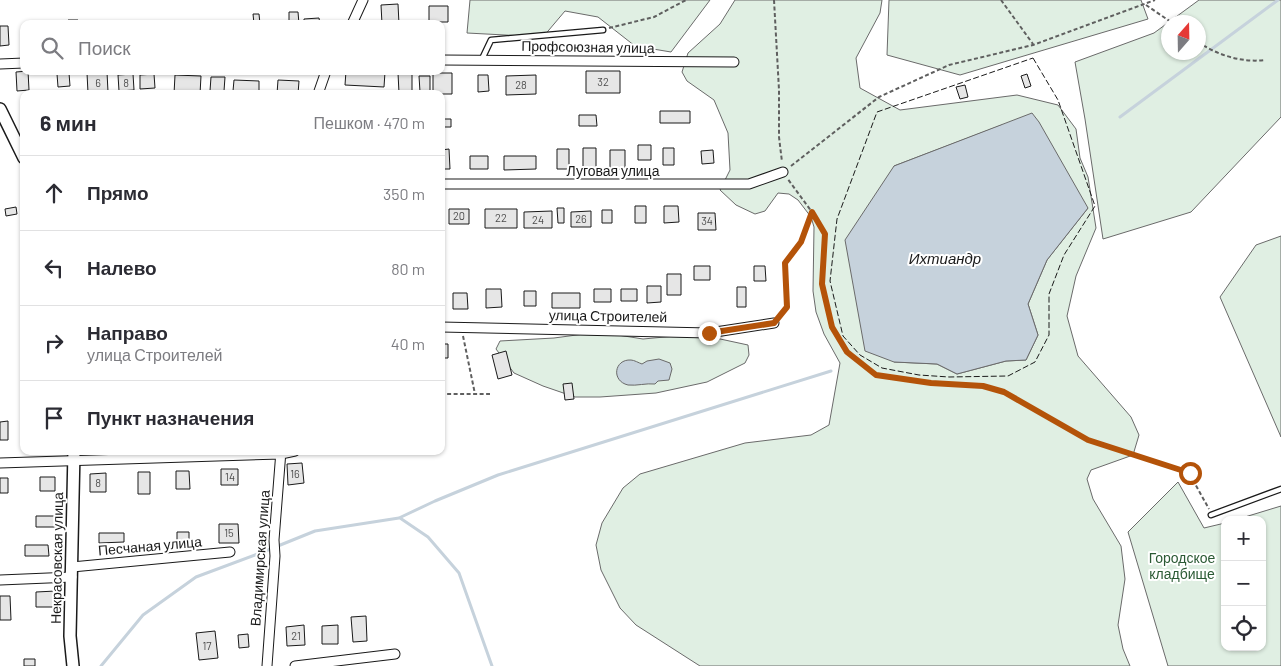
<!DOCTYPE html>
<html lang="ru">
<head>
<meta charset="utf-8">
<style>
	:root { --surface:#fff; --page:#f7f7f7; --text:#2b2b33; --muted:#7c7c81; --line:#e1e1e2 }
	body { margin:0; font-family:Barlow,sans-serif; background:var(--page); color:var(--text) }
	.controls { position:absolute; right:15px; bottom:15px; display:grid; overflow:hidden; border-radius:10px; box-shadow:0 1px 4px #0004 }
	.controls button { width:45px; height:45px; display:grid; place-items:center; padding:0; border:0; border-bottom:1px solid var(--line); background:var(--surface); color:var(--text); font:25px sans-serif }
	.compass { position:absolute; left:1161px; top:15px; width:45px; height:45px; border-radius:50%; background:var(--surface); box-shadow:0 1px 4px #0004; rotate:20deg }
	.stop { position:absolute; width:15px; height:15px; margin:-11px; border:4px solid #b45309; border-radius:50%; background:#fff }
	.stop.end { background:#b45309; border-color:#fff; box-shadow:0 1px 5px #0008 }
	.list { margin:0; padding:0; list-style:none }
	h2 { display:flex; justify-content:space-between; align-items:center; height:65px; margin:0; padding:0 20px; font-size:21px }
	h2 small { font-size:16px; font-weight:400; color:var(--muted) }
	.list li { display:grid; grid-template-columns:32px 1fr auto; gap:15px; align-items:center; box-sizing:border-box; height:75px; padding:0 20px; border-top:1px solid var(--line) }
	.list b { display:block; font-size:19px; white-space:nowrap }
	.list p { margin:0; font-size:16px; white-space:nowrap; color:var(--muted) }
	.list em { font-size:16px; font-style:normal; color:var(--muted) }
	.icon { flex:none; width:28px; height:28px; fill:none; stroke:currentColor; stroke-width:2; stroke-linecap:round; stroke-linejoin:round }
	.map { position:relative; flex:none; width:1281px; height:666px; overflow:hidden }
	.search { position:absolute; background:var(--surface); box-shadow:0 1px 4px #0004; left:20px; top:20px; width:425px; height:55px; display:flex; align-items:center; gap:12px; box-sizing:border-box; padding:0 18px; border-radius:10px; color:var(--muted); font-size:19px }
	.panel { position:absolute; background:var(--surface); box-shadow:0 1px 4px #0004; left:20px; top:90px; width:425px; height:365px; border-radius:10px }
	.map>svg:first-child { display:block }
	.green { fill:#e0efe3; stroke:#6a6a6a; fill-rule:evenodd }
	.water { fill:#c6d2dc; stroke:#6a6a6a }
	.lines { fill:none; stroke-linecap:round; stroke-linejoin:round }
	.stream { stroke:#c6d2dc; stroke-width:3 }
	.building { fill:#e6e6e6; stroke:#1a1a1a }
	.service-casing { stroke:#1a1a1a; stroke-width:7 }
	.minor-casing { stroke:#1a1a1a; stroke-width:11 }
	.tertiary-casing { stroke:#1a1a1a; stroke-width:14 }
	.path { stroke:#5f5f5f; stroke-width:2; stroke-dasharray:4 2.5; stroke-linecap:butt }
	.service { stroke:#fff; stroke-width:4.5 }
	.minor { stroke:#fff; stroke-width:9 }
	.tertiary { stroke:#fff; stroke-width:11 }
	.fence { stroke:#1a1a1a; stroke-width:1; stroke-dasharray:6 2.5; stroke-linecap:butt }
	.route { stroke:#b45309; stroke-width:6 }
	.labels { text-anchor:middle; stroke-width:4; stroke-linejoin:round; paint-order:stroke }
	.number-label { font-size:11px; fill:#4d4d4d }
	.street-label { font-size:14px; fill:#1a1a1a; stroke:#fff }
	.park-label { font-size:14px; fill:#2b5a34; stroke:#fff }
	.water-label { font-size:15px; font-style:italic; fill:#1a1a1a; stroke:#fff }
</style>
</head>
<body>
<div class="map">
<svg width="1281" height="666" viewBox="0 0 1281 666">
	<rect width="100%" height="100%" fill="#fff"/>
	<path class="green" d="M470,0H710L671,52L635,46L598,17L565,11L543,37L467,33Z
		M735,0H882L880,13L856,58L860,88L900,110L1017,95L1058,105L1076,129L1080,158L1088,177L1096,228L1076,276L1067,316L1078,356L1131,417L1139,435L1133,455L1091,470L1087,479L1093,499L1121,546L1125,579L1118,625L1123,649L1130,666H700L636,625L620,608L601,570L596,545L602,523L623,488L640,474L745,443L811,435L829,425L840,363L824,334L816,312L813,291L814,227L811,217L798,200L789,194L778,193L765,211L755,214L736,205L720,190L730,170L728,133L714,100L687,81L682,72L688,53L720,24ZM1002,125L1088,208L1047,260L1028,304L1038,335L1026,360L1006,361L957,374L937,364L894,362V166Z
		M889,0H1141L1148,19L960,75L887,55Z
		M1199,0H1281V117L1191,212L1103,239L1085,119L1075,62L1154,33ZM1168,22H1198V52H1168Z
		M1281,236V437L1220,297L1256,245Z
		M599,332L643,339L697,334L748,345L749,355L745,363L707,382L656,393L600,397H575L543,386L514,373L496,349L500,341L554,338Z
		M1178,482L1204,528L1225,523V647H1262V520H1235L1281,506V666H1168L1128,532Z"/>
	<path class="water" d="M1032,113L1039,122L1088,208L1047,260L1028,304L1038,335L1026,360L1006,361L957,374L937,364L894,362L865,351L845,240L894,166Z
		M659,359L670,363L672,369L669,380L658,381L655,384C646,383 637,386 628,385C611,381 614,359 631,360C634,360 639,363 642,364L647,361Z"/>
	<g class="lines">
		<path class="stream" d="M1120,117L1278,0
			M400,518L428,537L459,573L492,666
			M101,666L143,615L196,577L263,552L315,531L399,518L435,501L498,475L831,371"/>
	</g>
	<path class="building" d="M398,4L399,24H382L381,5Z
		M429,6H448V22H429Z
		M289,12H298L299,24H289Z
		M253,14H259L260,24H254Z
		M319,18L320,24H304V19Z
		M68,20H78L79,24H69Z
		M179,21H196V24H179Z
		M0,26H8L9,45L0,46Z
		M28,71L29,90L17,91L16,72Z
		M346,71L385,72L384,87L345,85Z
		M586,71H620V93H586Z
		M107,72L108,92L88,93L87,73Z
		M412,72V93H399L398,73Z
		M69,73L70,86L58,87L57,74Z
		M433,73H452V94H433Z
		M133,74L134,90L119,91L118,75Z
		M154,74L155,88L140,89V75Z
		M1027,74L1031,86L1025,88L1021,76Z
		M175,75L201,76L200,94H174Z
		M478,75H488L489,91L478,92Z
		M536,75V94L506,95V76Z
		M419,76H430V92H420Z
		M211,77H225L224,91H210Z
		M234,80L259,81V92L233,91Z
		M278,80L299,81L298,94H277Z
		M965,85L968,97L960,99L956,87Z
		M660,111H690V123H660Z
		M579,115H596L597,126H579Z
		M441,119H451V127H441Z
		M638,145H651V160H638Z
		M583,148H596V170L583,171Z
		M663,148H674V165H663Z
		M449,149L450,169H441V150Z
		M557,149H569V169H557Z
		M610,150H625V169H610Z
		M713,150L714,163L702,164L701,151Z
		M470,156H488V169H470Z
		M504,156H536V169L504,170Z
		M635,206H646V223H635Z
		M664,206H678L679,222L664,223Z
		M16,207L17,214L6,216L5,209Z
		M441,207H444V229H441Z
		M557,208H564V223H558Z
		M449,209H469V224H449Z
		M485,209H517V228H485Z
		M602,210H612V223H602Z
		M552,211V228H524V212Z
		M591,211V227H571V212Z
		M698,213H715L716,230H698Z
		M694,266H710V280H694Z
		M754,266H765L766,281H754Z
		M667,274H681V295H667Z
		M647,286H661V302L647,303Z
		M737,287H746V307H737Z
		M486,289H501L502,307L486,308Z
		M594,289H611V302H594Z
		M621,289H637V301H621Z
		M524,291H536V306H524Z
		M453,293H467L468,309H453Z
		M552,293H580V308H552Z
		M441,344H448V358H441Z
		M506,351L512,375L498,379L492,355Z
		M572,383L574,399L565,400L563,384Z
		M8,421V440H0V422Z
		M302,463L304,483L288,485L287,464Z
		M221,469H238V485H221Z
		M176,471H189L190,489H176Z
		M138,472H150V494H138Z
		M106,473V492H90V474Z
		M40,477H55V491H40Z
		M0,478H8V493H0Z
		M36,516H57V527H36Z
		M219,524H238L239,543H219Z
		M177,532H189V545H177Z
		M99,533H124V542L99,543Z
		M25,545H48L49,556H25Z
		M56,591V607H36V592Z
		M0,596H10L11,620H0Z
		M366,616L367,641L353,642L351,617Z
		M304,625L305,645L287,646L286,627Z
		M338,625V644H322V626Z
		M215,631L218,658L199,660L196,633Z
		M248,634L249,647L239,648L238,635Z
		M24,659H35V666H24Z"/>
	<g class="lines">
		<g class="service-casing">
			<path id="service" d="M482,59L491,40L603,30
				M1211,515L1281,489"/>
		</g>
		<g class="minor-casing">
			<path id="minor" d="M352,24L363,0
				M441,60L734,62
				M0,64L24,63
				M318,94L326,71
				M441,184H749L783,172
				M441,327L709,333L774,323
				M0,463L281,454L295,451
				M72,567L230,552
				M0,580L72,577
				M267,666L275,556L274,540L281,451
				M295,666L395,654"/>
		</g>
		<g class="tertiary-casing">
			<path id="tertiary" d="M0,109L24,158
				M73,666L70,636L74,451"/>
		</g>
		<path class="path" d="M774,0L779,90V137L782,162
			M1001,0L1033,44
			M1146,5L1171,22
			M609,28L654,17L686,0
			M1198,42C1217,55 1242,63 1265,60
			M791,166L879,97L949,65L1033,45L1155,0
			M812,212L825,235L822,284L831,327L847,352L876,375L931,383L983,386L1004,392L1088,440L1189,473L1209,509
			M780,316L787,307L785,263L801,241L812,212L787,178
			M463,336L475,394
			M441,396L446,394H490"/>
		<use href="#service" class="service"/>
		<use href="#minor" class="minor"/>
		<use href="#tertiary" class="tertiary"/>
		<path class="fence" d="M1033,58L1058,100L1095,206L1064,255L1049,294V335L1035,362L1008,376L949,377L919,375L882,368L860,355L843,336L830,281L837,219L877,112Z"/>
	</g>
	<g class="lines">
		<path class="route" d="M709,333L774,323L787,307L785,263L801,242L812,212L825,234L822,284L832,327L847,352L876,375L931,383L983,386L1004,392L1088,440L1190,473"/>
	</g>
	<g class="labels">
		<g class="number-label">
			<text x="603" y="86">32</text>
			<text x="98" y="87">6</text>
			<text x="126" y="87">8</text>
			<text x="521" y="89">28</text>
			<text x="459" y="220">20</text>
			<text x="501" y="222">22</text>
			<text x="581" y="223">26</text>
			<text x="538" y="224">24</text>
			<text x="707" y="225">34</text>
			<text x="295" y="478">16</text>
			<text x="230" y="481">14</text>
			<text x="98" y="487">8</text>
			<text x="229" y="537">15</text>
			<text x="296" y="640">21</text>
			<text x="207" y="650">17</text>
		</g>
		<g class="street-label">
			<text transform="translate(588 47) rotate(1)" y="5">Профсоюзная улица</text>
			<text x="613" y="176">Луговая улица</text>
			<text transform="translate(608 316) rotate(1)" y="5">улица Строителей</text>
			<text transform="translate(150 546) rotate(-5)" y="5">Песчаная улица</text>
			<text transform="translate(57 558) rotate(-89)" y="5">Некрасовская улица</text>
			<text transform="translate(260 558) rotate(-86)" y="5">Владимирская улица</text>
		</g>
		<g class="park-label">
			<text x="1182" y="563">Городское<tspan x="1182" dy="16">кладбище</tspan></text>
		</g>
		<g class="water-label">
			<text x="945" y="264">Ихтиандр</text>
		</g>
	</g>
</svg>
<div class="controls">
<button>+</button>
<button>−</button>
<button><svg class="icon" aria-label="locate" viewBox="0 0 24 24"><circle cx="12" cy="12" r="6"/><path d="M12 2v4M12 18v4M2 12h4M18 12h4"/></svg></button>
</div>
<svg class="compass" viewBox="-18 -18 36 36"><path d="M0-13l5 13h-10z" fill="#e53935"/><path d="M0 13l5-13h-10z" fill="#7c7c81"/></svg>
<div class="stop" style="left:1190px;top:473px"></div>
<div class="stop end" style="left:709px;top:333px"></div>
<div class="search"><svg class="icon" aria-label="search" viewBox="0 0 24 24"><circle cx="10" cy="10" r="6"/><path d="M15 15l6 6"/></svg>Поиск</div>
<section class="panel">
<h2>6 мин<small>Пешком · 470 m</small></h2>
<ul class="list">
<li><svg class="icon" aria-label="ahead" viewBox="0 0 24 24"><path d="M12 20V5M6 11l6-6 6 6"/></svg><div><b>Прямо</b></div><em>350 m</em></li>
<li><svg class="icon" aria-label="left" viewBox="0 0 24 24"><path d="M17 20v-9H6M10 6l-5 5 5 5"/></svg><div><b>Налево</b></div><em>80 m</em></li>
<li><svg class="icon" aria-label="right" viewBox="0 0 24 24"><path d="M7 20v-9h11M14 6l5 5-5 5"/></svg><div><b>Направо</b><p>улица Строителей</p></div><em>40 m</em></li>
<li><svg class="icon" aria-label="arrive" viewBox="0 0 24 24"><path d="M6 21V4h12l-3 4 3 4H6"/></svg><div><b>Пункт назначения</b></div></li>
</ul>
</section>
</div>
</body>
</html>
